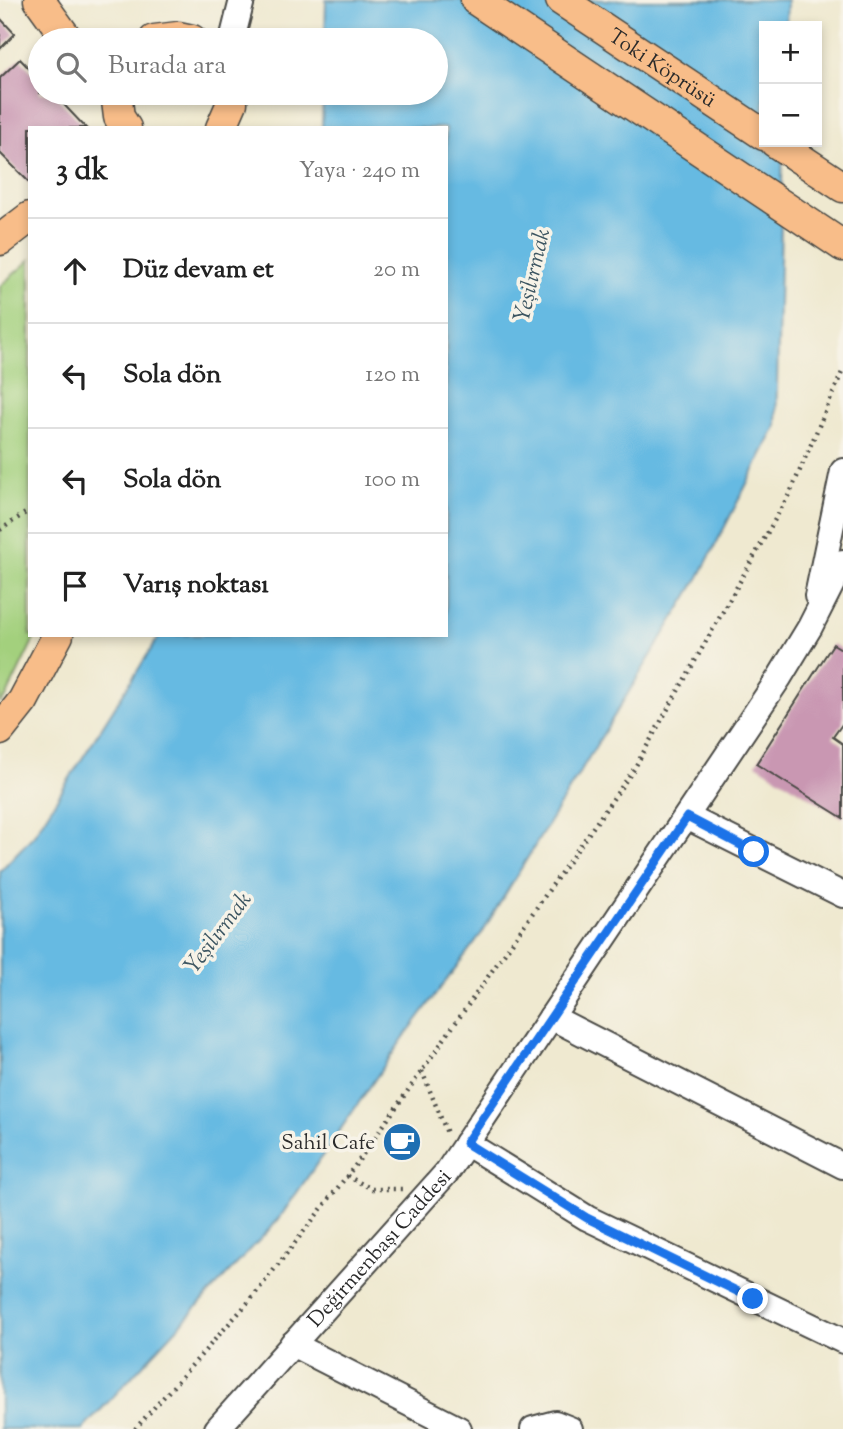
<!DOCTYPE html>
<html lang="tr">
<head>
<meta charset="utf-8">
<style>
	:root { --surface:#fff; --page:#f2f2f2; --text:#222; --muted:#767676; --line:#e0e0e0 }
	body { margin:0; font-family:"Sorts Mill Goudy",serif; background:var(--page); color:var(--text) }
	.controls { position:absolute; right:21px; top:21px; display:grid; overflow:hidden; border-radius:0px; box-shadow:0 4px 10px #0003 }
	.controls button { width:63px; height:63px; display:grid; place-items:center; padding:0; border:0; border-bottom:2px solid var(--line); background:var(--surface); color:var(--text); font:35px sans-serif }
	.stop { position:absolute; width:21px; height:21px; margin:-16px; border:5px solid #1a73e8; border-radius:50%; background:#fff }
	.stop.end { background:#1a73e8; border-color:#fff; box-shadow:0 2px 7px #0008 }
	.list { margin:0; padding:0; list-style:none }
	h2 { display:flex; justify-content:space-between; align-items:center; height:91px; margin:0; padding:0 28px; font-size:30px }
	h2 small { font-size:23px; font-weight:400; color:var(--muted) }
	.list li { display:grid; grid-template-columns:46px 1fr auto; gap:21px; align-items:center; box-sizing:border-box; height:105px; padding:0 28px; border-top:2px solid var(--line) }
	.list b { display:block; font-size:26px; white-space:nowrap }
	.list em { font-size:23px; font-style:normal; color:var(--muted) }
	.icon { flex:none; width:38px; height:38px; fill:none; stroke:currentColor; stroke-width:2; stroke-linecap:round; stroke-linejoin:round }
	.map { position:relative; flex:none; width:843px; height:1429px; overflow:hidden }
	.search { position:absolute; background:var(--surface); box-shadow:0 4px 10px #0003; left:28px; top:28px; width:420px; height:77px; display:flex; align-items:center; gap:18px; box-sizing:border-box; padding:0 24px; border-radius:38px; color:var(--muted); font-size:26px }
	.panel { position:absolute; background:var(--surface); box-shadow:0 4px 10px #0003; left:28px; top:126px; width:420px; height:511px; border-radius:0px }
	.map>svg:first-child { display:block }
	.green { fill:#a3d07d; stroke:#677e54; stroke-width:2 }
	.water { fill:#66bae2; stroke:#487286; stroke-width:2 }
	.building { fill:#c997b2 }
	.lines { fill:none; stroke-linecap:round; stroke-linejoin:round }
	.minor-casing { stroke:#484844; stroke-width:28 }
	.major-casing { stroke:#484844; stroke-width:33 }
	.path { stroke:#484844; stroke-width:4.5; stroke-dasharray:2 5; stroke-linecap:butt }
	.minor { stroke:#fff; stroke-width:24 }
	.major { stroke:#f8bd89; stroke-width:30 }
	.route { stroke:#1a73e8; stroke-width:9 }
	.labels { text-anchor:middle; stroke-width:7; stroke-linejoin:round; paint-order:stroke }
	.street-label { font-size:21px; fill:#2b2b2b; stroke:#f7f3e8 }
	.poi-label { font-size:21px; fill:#2b2b2b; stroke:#f7f3e8; text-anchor:end }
	.water-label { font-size:23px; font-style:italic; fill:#3d5662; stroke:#f7f3e8 }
</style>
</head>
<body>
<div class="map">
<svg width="843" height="1429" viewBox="0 0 843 1429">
	<rect width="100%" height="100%" fill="#f7f3e8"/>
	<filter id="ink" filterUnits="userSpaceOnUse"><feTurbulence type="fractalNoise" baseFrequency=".0143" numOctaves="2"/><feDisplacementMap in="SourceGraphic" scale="14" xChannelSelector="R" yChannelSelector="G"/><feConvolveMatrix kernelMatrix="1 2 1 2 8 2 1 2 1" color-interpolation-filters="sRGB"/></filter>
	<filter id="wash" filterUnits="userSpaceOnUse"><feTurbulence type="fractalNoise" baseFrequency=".00686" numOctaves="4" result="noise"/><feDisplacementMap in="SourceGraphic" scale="28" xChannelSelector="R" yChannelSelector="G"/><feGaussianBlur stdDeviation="1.57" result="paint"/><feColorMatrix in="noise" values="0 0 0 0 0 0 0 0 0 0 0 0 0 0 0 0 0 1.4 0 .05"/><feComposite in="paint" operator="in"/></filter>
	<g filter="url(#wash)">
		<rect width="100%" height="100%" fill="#efe9d0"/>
		<path class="green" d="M30,260V635H36L6,697L0,703V286Z"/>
		<path class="water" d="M326,0H787L786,26H764V142H783L776,427L699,577L481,934L404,1037L278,1220L83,1429H0V871L34,835L160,635H446V128H322L323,93H436V40H325Z"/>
		<g id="blocks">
			<path class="building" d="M0,18L15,34L0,49Z
				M20,59L40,80V93H53L86,128H30V183L0,153V78Z
				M833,644L843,650V723L833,737L843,744V818L756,764Z"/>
		</g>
	</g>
	<g filter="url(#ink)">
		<use href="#blocks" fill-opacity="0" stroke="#484844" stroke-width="2"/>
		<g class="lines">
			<g class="minor-casing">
				<g id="minor">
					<path d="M232,40L242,0"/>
					<path d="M817,596L843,471"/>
					<path d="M687,817L843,895"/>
					<path d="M551,1017L843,1166"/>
					<path d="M466,1143L587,1218L843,1341"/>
					<path d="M292,1344L459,1429"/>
					<path id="s1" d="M217,1429L447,1172L779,678L810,627L843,562"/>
					<path d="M533,1429L555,1423L570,1429"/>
				</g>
			</g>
			<g class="major-casing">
				<g id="major">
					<path d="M39,0L68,40"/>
					<path d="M476,0L843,246"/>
					<path id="s2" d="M561,0L764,135"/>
					<path d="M154,40L178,37L192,40"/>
					<path d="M116,93L119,117L126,128"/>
					<path d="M221,128L232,103V93"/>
					<path d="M775,142L843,187"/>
					<path d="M0,240L30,217"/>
					<path d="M0,730L23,701L58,635"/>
				</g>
			</g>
			<path class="path" d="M0,530L30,510
				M422,1071L447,1133
				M347,1176L372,1189H402
				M135,1429L252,1298L357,1163L634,769L791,491L843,370"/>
			<use href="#minor" class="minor"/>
			<use href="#major" class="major"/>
		</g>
	</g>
	<g class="lines" filter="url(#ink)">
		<path class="route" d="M753,1299L587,1218L466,1143L687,817L754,852"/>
	</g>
	<defs>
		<g id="cafe-disc" transform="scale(2.0125)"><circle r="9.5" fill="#1f6fb2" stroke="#f7f3e8"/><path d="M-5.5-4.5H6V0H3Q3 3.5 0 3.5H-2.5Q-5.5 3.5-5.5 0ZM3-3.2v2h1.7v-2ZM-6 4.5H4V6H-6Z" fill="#fff"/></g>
	</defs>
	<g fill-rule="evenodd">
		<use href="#cafe-disc" x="402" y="1142"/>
	</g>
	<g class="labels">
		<g class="street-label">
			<text dy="7" stroke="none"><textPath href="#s2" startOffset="122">Toki Köprüsü</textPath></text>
			<text dy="7" stroke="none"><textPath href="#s1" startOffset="243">Değirmenbaşı Caddesi</textPath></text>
		</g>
		<g class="poi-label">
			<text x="375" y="1149">Sahil Cafe</text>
		</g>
		<g class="water-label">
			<text transform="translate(531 275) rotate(-77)" y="8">Yeşilırmak</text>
			<text transform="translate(217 932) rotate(-53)" y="8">Yeşilırmak</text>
		</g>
	</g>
</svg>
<div class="controls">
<button>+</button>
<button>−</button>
</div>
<div class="stop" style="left:754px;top:852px"></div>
<div class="stop end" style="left:753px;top:1299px"></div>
<div class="search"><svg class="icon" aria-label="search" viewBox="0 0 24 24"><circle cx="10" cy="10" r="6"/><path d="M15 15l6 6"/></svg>Burada ara</div>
<section class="panel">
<h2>3 dk<small>Yaya · 240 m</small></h2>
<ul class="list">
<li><svg class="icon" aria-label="ahead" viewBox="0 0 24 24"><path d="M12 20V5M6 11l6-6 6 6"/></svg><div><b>Düz devam et</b></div><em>20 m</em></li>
<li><svg class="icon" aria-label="left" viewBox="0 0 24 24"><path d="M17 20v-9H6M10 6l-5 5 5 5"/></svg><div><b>Sola dön</b></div><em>120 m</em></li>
<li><svg class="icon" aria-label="left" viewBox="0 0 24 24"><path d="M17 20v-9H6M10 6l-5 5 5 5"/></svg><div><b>Sola dön</b></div><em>100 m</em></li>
<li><svg class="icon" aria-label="arrive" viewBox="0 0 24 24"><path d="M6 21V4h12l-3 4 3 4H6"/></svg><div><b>Varış noktası</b></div></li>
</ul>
</section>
</div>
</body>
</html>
